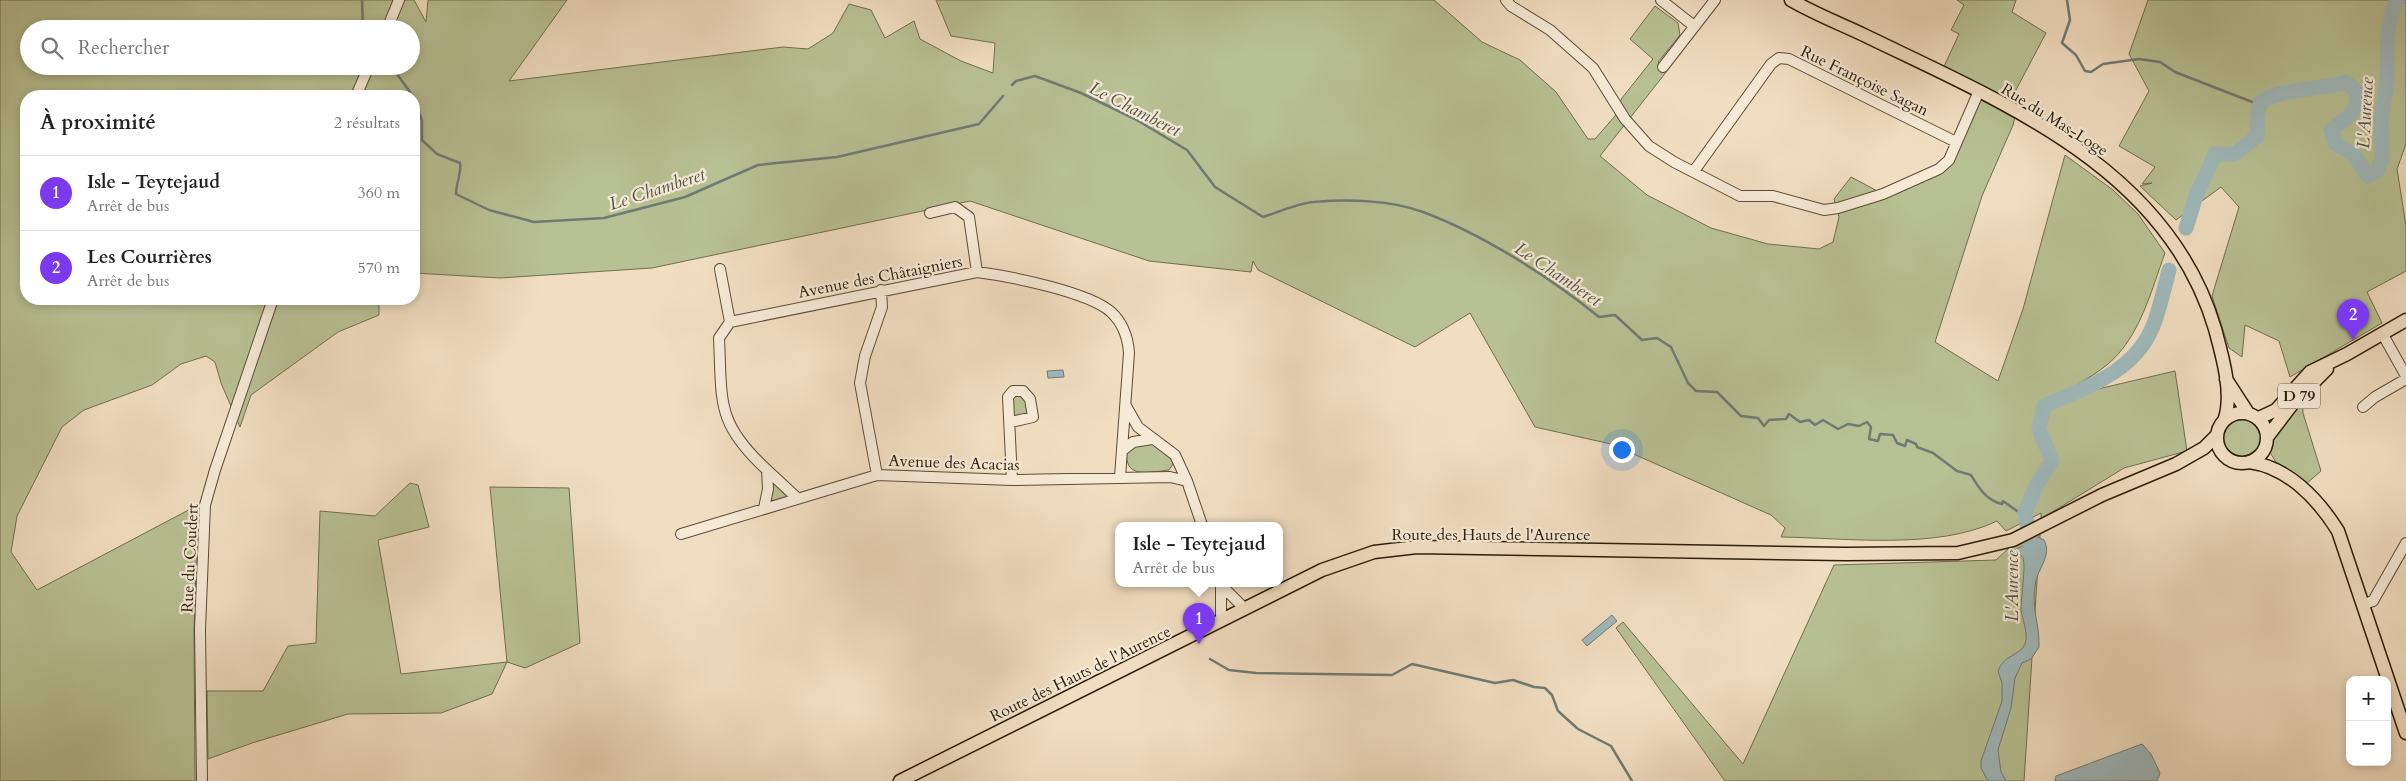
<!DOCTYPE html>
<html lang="fr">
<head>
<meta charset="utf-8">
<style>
	:root { --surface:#fff; --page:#f6f6f6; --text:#222; --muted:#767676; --line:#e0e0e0; --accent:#7c3aed }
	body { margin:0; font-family:Cardo,serif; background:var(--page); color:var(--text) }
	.controls { position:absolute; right:15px; bottom:15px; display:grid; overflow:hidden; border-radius:10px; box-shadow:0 2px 8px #0003 }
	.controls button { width:45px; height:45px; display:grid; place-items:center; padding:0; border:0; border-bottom:1px solid var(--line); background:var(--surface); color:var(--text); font:25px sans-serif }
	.you { position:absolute; left:1621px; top:449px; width:18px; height:18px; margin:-12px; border:4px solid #fff; border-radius:50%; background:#1a73e8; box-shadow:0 0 0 8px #1a73e833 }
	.badge { display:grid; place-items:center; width:32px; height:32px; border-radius:50%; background:var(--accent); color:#fff; font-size:16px; font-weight:700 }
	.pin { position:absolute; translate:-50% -41px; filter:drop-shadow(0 1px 2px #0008) }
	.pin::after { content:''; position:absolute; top:26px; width:18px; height:15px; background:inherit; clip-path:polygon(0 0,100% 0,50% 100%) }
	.popup { position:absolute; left:1115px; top:522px; width:168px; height:65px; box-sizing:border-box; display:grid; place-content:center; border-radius:10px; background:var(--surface); filter:drop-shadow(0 1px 4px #0005); font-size:16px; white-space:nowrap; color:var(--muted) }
	.popup b { font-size:19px; color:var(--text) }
	.popup::after { content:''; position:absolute; left:50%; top:100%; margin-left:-10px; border:10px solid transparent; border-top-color:var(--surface) }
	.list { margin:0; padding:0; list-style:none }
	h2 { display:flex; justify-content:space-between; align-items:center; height:65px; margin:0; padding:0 20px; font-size:21px }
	h2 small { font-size:16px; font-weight:400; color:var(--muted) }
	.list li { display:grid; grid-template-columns:32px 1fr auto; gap:15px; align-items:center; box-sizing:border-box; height:75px; padding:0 20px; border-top:1px solid var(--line) }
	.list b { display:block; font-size:19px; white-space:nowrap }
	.list p { margin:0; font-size:16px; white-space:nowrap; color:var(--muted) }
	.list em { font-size:16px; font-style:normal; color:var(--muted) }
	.icon { flex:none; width:28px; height:28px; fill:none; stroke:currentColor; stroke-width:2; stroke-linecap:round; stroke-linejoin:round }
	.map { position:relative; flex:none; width:2406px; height:781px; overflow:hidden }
	.search { position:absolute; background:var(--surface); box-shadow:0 2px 8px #0003; left:20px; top:20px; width:400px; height:55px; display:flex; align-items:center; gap:12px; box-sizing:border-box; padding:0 18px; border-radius:28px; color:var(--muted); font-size:19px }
	.panel { position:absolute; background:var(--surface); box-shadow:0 2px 8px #0003; left:20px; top:90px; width:400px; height:215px; border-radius:20px }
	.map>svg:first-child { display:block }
	.green { fill:#b8c194; stroke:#716e4e; fill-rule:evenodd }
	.water { fill:#9fbabd; stroke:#707b75 }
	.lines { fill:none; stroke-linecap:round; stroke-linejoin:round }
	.stream { stroke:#707b75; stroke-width:2.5 }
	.river { stroke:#9fbabd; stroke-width:15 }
	.minor-casing { stroke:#5c4c36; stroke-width:12 }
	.major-casing { stroke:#2a1c08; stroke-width:15 }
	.minor { stroke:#f6ead7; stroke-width:10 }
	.major { stroke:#f1dec1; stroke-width:12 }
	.labels { text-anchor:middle; stroke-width:4.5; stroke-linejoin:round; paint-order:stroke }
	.shield { fill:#f6ead7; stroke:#675a46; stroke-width:1 }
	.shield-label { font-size:15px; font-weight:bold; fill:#2a1c08 }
	.street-label { font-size:16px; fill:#2a1c08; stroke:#f6ead7 }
	.water-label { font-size:18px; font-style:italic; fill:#535347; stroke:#f6ead7 }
</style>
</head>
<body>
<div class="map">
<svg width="2406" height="781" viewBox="0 0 2406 781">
	<rect width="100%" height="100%" fill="#f1dec1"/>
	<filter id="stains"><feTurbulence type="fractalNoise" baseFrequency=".004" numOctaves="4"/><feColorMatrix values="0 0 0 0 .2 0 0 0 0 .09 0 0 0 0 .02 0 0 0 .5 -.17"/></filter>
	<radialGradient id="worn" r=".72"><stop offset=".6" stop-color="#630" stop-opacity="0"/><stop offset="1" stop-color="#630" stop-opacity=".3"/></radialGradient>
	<path class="green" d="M0,0H414L426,22L428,0H567L509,81L783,47L808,49L833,33L849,4L871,10L885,38L914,21L920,39L961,61L993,73L995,43L951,36L936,0H1434L1482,42L1520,60L1556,92L1588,139H1595L1615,116L1622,98L1653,59L1630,39L1655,6L1678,23L1680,35L1658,62L1667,71L1600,156L1647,195L1711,228L1768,244L1819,249L1833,242L1839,217L1834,199L1851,177L1883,194L1939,169L1979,91L1941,73L1959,34L1951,30L1964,5L1957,0H2016L2012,12L2046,33L2007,107L2016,112L2013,125L1982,196L1935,342L1998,381L2023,309L2065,155L2113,190L2138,214L2165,253C2151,291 2140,337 2108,364C2089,380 2064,391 2042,402L2175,371L2187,451L2124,468L2041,519L2024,781H1725L1616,628L1623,622L1743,764L1834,565L1996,560L2041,519V513L2006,531L1997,521C1937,550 1848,538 1781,537L1785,528L1771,515L1611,444L1535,427L1470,313L1415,347L1258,270L1253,261L1251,272L1149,261L970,201L652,268L500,278L414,273V96H26V299H379V315L338,332L251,395L240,427L221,383L215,362L206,356L181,364L152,385L84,410L62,427L17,516L11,552L37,590L198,505L194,630L195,781H0ZM29,29H411V66H29Z
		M2148,0H2406V144L2397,169L2406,226V271L2367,292L2382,323L2290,377L2279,341L2245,325L2242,357L2229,348L2212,296L2239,207L2221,187L2176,220L2140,186L2152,183L2142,184L2155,167L2119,146L2149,91L2129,54Z
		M1013,391H1023L1033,417L1011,422Z
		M2302,393L2303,413L2321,471L2306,484L2282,472L2266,446L2267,441Z
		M2223 438a19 19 0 1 1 38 0a19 19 0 1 1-38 0Z
		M1151,442L1172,459L1173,464L1169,470C1150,472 1123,480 1127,450L1132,446Z
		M767,470L796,497L764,508Z
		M410,483L418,485L429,527L378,540L401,674L507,662L490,487L569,488L580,643L525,668L507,662L492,694L441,713L348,714L252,743L208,759L207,691H263L288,646L316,643L320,511L375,516Z"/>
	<path class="water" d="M1063,370L1064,377L1048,378L1047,371Z
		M2038,537L2044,540C2052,555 2039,567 2036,581C2030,607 2040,624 2039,647L2031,659L2022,663L2015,678L2011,708L1998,750L2001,772L2006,781H1988L1981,768V761L2002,701V683L1998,671C2003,655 2021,655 2025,644C2029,635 2022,619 2021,609C2021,598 2026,565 2023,558C2022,555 2017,552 2015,550Z
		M1612,615L1617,621L1587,646L1582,640Z
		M2142,744L2151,754L2160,773L2157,781H2055L2056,776Z"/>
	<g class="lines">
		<path class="stream" d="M362,0L363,29
			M2067,0L2070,20L2062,43L2076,55L2085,71L2091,72L2103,64L2139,59L2160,62L2175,72L2260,105
			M391,66L413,96
			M1012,85L1016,81L1035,76L1081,93L1135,119L1187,150L1215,187L1263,217C1279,212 1298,203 1314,202C1348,199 1391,200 1423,212C1482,234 1550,277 1599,317L1615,315L1642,340L1657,338L1671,347L1688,383L1696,391L1717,392L1741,416L1758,418L1764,426L1769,420L1786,419L1789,414L1800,422L1809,420L1815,425L1823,420L1838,429L1848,424L1859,426L1867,422L1871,427L1869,439L1878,441L1880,434L1893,435L1897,443L1905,446L1907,440L1916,444L1917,447L1933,453L1957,471L1971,475C1979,488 1986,500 2002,504L2003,501L2017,511L2025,512
			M414,97L422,121V140L437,154L460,163C462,174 456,182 456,194L489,210L534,222L604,218L685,197L758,165L837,157L979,124L1003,96
			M1210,659L1229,670L1256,673L1392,675L1412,664L1495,683L1513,680L1534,687L1545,688L1552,695L1558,711L1578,729L1611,746L1632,781"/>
		<path class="river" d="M2186,228L2196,196L2215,154H2235L2257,136C2258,127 2256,112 2260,104C2268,89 2329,89 2346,82L2356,90L2357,105L2349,116L2331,130L2335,143L2354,155L2368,176L2377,171L2382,158L2381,118L2387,82L2388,29L2393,9L2397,0
			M2033,561L2025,512L2037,484L2052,461L2039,429L2044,406C2085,388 2135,372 2153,326C2160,308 2164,289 2169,270"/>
		<g class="minor-casing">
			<path id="minor" d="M1506,0L1511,6L1550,30L1593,68L1625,119L1649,146L1674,162L1740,196H1773L1824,210L1838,208L1883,194L1939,169L1949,160L1979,91
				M1661,0L1694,26
				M387,29L399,0
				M1663,67L1715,0
				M356,96L369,66
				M1694,171L1771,64L1779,58L1789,59L1956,142
				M930,213L955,207L969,217L977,272
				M720,269L730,322L719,338C722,403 716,423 767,470
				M730,322L977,272C1009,276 1089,292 1111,312C1123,323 1128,338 1129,353L1120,477
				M2382,333L2406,376
				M1126,406L1138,427L1175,455L1187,481
				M2363,407L2375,397L2406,379
				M1011,422L1033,417L1030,399L1023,391H1013L1008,397L1012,480
				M1123,450L1133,442L1152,439
				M877,475L860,383L865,356L882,307L881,290
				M764,508L768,489L767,470L796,497
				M681,534L877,475L1012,480L1170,477L1187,481L1202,525
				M1221,583V621
				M1222,586L1245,609
				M2364,604L2373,601L2406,543
				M202,781L200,629L205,505L215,470L273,299"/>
		</g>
		<g class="major-casing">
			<path id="major" d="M1791,0C1815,14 1841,24 1866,36C2004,103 2168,168 2215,329C2222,355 2233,392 2225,418
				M2226,379L2248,413
				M2217 438a25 25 0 1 1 50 0a25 25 0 1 1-50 0Z
				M2259,418L2276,410L2310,372L2347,354L2406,320
				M2268,436L2294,402L2327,369
				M2249,462C2288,467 2318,499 2338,531L2406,733
				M900,781L1322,570L1374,552L1417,547L1845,554L1958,553L2013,540L2102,495L2176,464L2204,448L2216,436"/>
		</g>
		<use href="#minor" class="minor"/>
		<use href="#major" class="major"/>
	</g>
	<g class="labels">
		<rect class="shield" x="2278" y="383.5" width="42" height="25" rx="4"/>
		<g class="shield-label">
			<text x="2299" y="401">D 79</text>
		</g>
		<g class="street-label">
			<text transform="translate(1865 80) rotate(26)" y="6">Rue Françoise Sagan</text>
			<text transform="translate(2055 119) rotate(32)" y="6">Rue du Mas-Loge</text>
			<text transform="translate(880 276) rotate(-11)" y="6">Avenue des Châtaigniers</text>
			<text transform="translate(954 462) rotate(2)" y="6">Avenue des Acacias</text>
			<text x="1491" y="540">Route des Hauts de l'Aurence</text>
			<text transform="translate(189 558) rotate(-87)" y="6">Rue du Coudert</text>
			<text transform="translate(1080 673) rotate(-26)" y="6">Route des Hauts de l'Aurence</text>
		</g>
		<g class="water-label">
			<text transform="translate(1135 109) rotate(27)" y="6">Le Chamberet</text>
			<text transform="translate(2365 113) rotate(-87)" y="6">L'Aurence</text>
			<text transform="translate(657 189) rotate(-18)" y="6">Le Chamberet</text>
			<text transform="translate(1558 274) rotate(34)" y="6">Le Chamberet</text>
			<text transform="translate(2012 586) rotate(-90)" y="6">L'Aurence</text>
		</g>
	</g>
	<rect width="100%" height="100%" filter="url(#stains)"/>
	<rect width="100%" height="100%" fill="url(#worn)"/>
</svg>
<div class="controls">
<button>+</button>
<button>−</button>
</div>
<div class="you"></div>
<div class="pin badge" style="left:1199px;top:644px">1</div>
<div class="popup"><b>Isle - Teytejaud</b>Arrêt de bus</div>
<div class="pin badge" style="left:2353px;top:340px">2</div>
<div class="search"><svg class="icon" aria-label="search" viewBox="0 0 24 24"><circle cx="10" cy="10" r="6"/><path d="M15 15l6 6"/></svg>Rechercher</div>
<section class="panel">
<h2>À proximité<small>2 résultats</small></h2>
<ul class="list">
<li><span class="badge">1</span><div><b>Isle - Teytejaud</b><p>Arrêt de bus</p></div><em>360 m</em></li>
<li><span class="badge">2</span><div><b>Les Courrières</b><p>Arrêt de bus</p></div><em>570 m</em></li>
</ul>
</section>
</div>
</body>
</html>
